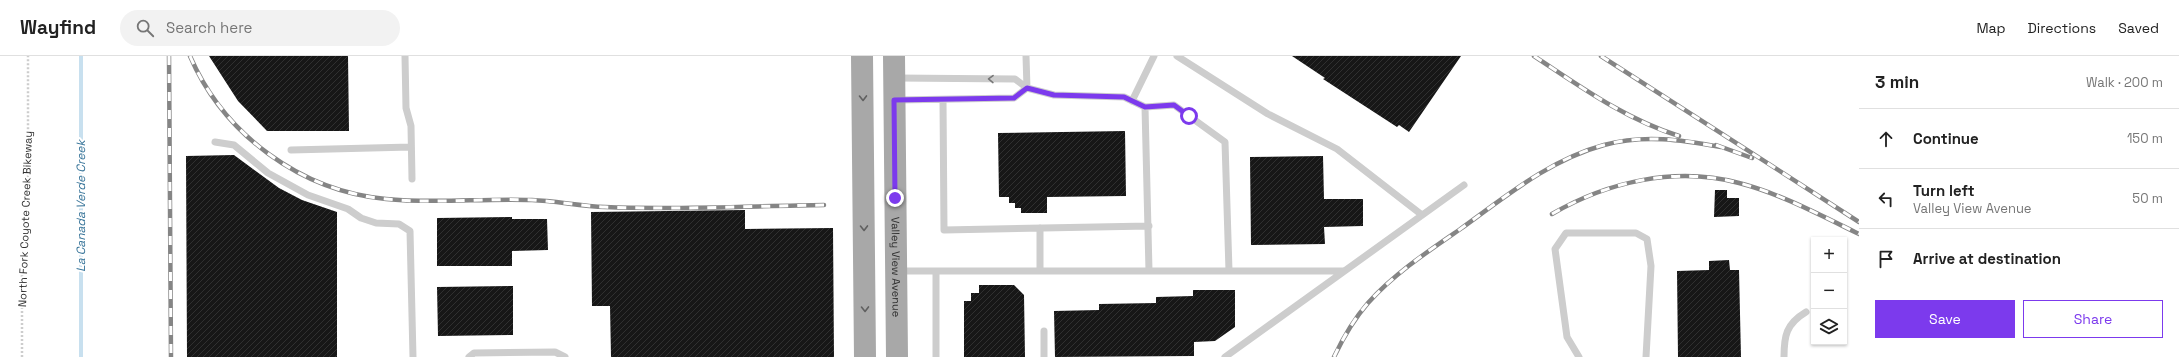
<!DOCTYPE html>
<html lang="en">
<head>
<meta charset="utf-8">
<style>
	:root { --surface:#fff; --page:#f2f2f2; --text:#222; --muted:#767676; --line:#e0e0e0; --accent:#7c3aed }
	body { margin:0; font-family:"Space Grotesk",sans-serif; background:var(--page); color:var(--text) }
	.controls { position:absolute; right:12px; bottom:12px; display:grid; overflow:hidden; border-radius:0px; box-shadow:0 1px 3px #0004 }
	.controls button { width:36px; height:36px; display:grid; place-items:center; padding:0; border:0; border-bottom:1px solid var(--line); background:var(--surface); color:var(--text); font:20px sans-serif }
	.stop { position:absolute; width:12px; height:12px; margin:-9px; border:3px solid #7c3aed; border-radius:50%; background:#fff }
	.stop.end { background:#7c3aed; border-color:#fff; box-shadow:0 1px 4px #0008 }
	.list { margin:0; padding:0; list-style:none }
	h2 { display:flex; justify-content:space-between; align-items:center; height:52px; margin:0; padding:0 16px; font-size:17px }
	h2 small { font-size:13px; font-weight:400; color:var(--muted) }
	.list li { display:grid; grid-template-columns:26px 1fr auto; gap:12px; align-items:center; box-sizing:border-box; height:60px; padding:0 16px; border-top:1px solid var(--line) }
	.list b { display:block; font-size:15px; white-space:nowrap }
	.list p { margin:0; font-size:13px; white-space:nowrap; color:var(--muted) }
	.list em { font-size:13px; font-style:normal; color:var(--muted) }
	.actions { display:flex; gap:8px; padding:12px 16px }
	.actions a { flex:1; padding:9px 0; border:1px solid var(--accent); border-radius:0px; text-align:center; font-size:14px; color:var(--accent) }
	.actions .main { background:var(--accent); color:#fff }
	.icon { flex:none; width:22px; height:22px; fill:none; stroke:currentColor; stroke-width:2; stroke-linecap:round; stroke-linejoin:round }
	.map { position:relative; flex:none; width:1859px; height:301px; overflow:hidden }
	header { display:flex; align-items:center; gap:24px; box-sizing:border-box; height:56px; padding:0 20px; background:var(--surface); border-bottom:1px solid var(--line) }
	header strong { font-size:19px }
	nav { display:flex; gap:22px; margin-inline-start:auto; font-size:14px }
	.search { width:280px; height:36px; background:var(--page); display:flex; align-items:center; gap:10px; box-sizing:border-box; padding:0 14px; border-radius:22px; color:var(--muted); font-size:15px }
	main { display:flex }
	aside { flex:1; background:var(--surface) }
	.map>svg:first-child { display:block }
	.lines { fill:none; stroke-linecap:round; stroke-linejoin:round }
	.stream { stroke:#c8e0ef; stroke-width:4 }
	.building { fill:url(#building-hatch) }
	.path { stroke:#cdcdcd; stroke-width:2.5; stroke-dasharray:2 2; stroke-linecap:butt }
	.lane { stroke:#cdcdcd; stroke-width:7 }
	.primary { stroke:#a8a8a8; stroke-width:22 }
	.rail-casing { stroke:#858585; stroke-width:4.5 }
	.rail { stroke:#fff; stroke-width:3; stroke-dasharray:9; stroke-linecap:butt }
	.oneway { stroke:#777 }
	.oneway2 { stroke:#606060 }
	.route { stroke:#7c3aed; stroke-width:5 }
	.labels { text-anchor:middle; stroke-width:4; stroke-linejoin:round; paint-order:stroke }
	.street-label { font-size:11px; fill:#303030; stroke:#fff }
	.water-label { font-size:12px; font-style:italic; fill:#377499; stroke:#fff }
</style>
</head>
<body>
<header>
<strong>Wayfind</strong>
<div class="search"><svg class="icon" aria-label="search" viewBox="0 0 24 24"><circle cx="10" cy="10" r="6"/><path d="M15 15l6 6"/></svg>Search here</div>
<nav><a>Map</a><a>Directions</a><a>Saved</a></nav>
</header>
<main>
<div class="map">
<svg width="1859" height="301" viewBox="0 0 1859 301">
	<defs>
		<pattern id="building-hatch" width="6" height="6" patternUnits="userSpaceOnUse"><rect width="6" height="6" fill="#171717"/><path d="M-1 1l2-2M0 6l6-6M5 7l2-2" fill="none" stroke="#303030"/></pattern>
	</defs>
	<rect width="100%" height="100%" fill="#fff"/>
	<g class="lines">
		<path class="stream" d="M81,0V301"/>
	</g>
	<path class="building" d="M209,0H348L349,75H267L238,45Z
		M1292,0H1461L1409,76L1399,69L1397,71L1323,23L1325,22Z
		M1125,75L1126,140L1047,141V157H1021V152H1015V147H1009V141H999L998,77Z
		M234,99L279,132L302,144L337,156V301H187L186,100Z
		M1323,100L1324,143H1363V170L1324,171L1325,188L1251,189L1250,101Z
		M1715,134H1727V142H1739V160L1714,161Z
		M745,154V173L833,172L834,301H611L610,250H592L591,156Z
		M512,161V163H547L548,194L512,195V210H437V162Z
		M1729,204L1730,214H1739L1741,301H1678L1677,215L1709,214V205Z
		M979,229H1014L1024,239L1025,301H964V245H971V237H979Z
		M513,230V279L438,280L437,231Z
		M1193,234H1235V271L1215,285L1194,286V300L1055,301L1054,255L1099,254V248L1156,247V241L1193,240Z"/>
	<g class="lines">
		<path class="path" d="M22,301V198L28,134V0"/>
		<path class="lane" d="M405,0L406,52L411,70L412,123
			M1026,0L1027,32
			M1177,0L1268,58L1337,93L1422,159
			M897,22L1015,23L1027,32L1054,39L1124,41L1145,51L1149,215
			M897,44L1014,42L1027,32
			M943,44L944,174L1149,170
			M1132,45L1154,0
			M1145,51L1174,49L1225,86L1229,215
			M215,86L234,89L268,117L308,139L348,153L361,162L376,167L399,168L410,175L413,301
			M291,94L411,91
			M1040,172V213
			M898,215H1343
			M1044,275V301
			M469,301L474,297L555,296L565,301
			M936,301V215
			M1225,301L1464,129
			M1579,301L1567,281L1555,193L1566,177H1636L1647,183L1651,210L1646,301
			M1784,301C1784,280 1786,268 1806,256"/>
		<g class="primary">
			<path d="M862,0L865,301"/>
			<path id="s1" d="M894,0L897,301"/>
		</g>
		<g class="rail-casing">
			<path id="rail" d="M169,0L171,301
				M190,0C224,79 301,135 386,143C434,148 483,142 532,144C556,145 580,150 605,151C678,154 751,150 824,149
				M1534,0C1581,31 1625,63 1679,80
				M1601,0L1859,166
				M1716,89L1752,102
				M1552,158C1607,126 1675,110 1739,127C1779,137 1822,160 1859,178
				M1334,301C1343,282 1354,263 1368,247C1394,218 1427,196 1459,174C1505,141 1549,104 1604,89C1644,78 1682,84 1721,91"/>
		</g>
		<use href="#rail" class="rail"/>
	</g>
	<defs><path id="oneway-chevron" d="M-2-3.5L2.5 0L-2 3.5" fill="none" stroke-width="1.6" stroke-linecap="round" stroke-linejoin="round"/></defs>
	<use class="oneway" href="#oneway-chevron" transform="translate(991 23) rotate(-179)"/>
	<g class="oneway2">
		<use href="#oneway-chevron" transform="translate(863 42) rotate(89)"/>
		<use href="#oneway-chevron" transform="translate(864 172) rotate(89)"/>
		<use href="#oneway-chevron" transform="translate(865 253) rotate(89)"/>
	</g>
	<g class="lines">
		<path class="route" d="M895,142L894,44L1014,42L1027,32L1054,39L1124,41L1145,51L1174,49L1189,60"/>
	</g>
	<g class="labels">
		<g class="street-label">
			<text transform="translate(25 163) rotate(-88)" y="4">North Fork Coyote Creek Bikeway</text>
			<text dy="4" stroke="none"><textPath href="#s1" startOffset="211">Valley View Avenue</textPath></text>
		</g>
		<g class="water-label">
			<text transform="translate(81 150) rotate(-90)" y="4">La Canada Verde Creek</text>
		</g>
	</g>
</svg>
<div class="controls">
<button>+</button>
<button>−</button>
<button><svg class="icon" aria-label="layers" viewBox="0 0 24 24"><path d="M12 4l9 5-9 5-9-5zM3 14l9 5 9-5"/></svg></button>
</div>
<div class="stop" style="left:1189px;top:60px"></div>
<div class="stop end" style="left:895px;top:142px"></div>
</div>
<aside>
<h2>3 min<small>Walk · 200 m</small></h2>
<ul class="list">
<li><svg class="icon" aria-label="ahead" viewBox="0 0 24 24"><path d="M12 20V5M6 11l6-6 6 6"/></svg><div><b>Continue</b></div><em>150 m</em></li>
<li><svg class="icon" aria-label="left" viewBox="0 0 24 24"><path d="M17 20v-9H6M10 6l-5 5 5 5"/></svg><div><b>Turn left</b><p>Valley View Avenue</p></div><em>50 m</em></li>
<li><svg class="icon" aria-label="arrive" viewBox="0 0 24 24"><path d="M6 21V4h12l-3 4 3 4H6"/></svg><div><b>Arrive at destination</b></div></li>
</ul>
<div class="actions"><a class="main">Save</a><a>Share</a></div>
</aside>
</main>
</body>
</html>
